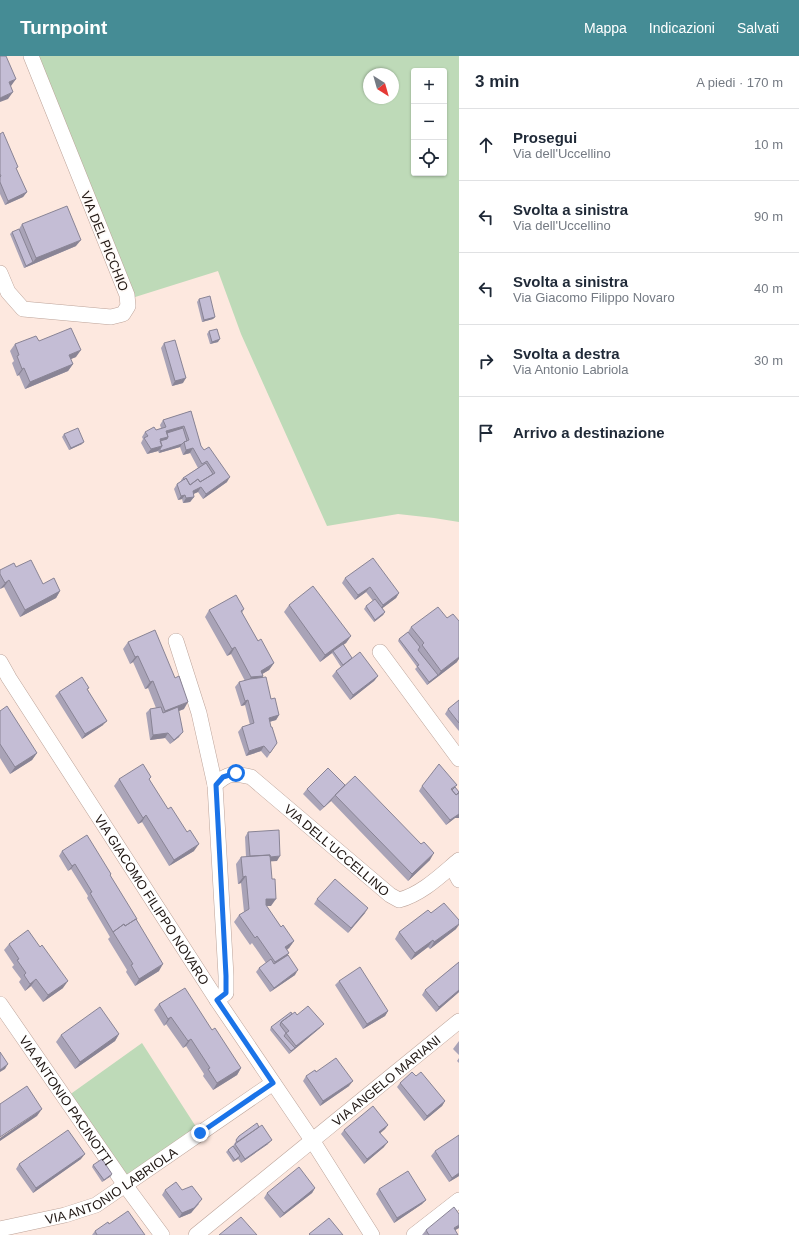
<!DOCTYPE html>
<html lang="it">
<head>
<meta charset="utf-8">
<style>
	:root { --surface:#fff; --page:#f6f6f7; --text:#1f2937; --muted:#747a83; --line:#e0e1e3; --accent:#458c95 }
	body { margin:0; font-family:Helvetica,sans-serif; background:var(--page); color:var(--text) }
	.controls { position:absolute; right:12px; top:12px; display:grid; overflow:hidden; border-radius:4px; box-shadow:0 1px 3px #0004 }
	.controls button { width:36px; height:36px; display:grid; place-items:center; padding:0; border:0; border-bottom:1px solid var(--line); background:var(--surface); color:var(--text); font:20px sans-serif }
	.compass { position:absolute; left:363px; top:12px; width:36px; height:36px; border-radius:50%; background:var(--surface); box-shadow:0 1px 3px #0004; rotate:143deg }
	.stop { position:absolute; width:12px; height:12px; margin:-9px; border:3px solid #1a73e8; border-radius:50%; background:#fff }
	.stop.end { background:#1a73e8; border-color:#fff; box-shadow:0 1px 4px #0008 }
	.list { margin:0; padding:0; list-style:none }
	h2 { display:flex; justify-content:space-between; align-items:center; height:52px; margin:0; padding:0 16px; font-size:17px }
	h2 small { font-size:13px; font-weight:400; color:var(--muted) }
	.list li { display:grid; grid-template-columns:26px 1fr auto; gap:12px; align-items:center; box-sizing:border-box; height:72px; padding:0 16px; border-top:1px solid var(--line) }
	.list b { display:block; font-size:15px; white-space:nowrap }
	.list p { margin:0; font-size:13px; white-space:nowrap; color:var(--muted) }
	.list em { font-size:13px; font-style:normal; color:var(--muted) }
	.icon { flex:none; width:22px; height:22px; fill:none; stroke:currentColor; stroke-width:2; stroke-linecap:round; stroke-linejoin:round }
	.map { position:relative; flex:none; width:459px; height:1179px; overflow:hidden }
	header { display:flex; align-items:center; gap:24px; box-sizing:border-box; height:56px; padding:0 20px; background:var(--accent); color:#fff }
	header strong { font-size:19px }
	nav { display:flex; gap:22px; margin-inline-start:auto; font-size:14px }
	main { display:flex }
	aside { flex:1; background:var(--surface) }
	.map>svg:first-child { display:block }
	.green { fill:#bedab8; fill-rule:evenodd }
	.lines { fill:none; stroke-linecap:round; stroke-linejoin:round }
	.street-casing { stroke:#bca399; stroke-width:16 }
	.street { stroke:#fff; stroke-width:15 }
	.wall { fill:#a9a3b7 }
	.shaded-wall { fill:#898495 }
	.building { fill:#c4bdd5; stroke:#898495 }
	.route { stroke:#1a73e8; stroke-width:5 }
	.labels { text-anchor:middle; stroke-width:3; stroke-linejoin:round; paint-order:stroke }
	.street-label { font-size:13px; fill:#1f1612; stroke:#fef9f6 }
</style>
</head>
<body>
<header>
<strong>Turnpoint</strong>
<nav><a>Mappa</a><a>Indicazioni</a><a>Salvati</a></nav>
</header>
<main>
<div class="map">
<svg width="459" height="1179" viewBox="0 0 459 1179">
	<rect width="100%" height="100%" fill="#fde8df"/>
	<path class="green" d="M34,0H459V466L434,462L398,458L327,470L241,278L218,215L132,242ZM414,15H444V117H414ZM369,18H393V42H369Z
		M142,987L200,1077L125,1129L65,1042Z"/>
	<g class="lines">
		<g class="street-casing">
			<g id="street">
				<path d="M0,217L8,236L23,253L111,261L123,258L128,250L127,239L31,0"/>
				<path d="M176,585L199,657L215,729"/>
				<path d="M380,596L459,703"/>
				<path id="s1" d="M0,606L9,622L217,944L312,1084L372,1179"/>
				<path d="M452,811L459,824"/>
				<path id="s2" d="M217,944L226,937V920L215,729C228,716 234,717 251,721L390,839L399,844C422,838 441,819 459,804"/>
				<path id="s3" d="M0,948L125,1129L162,1179"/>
				<path id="s4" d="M0,1173L65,1159L96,1149L273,1027"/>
				<path id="s5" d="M196,1179L459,965"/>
				<path d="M414,1179L459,1144"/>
			</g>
		</g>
		<use href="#street" class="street"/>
	</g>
	<path class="wall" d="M0,78L27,136L23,141L5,149L0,138Z
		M22,168L76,190L24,212L10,178L12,176L19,173Z
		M199,243L215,261L213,263L202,266L197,246Z
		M209,275L218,286L210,288L207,278Z
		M39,285L76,301L70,303L73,308L68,315L25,333L19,319L17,320L12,307L14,305L10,295L15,288Z
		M164,287L183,327L172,330L161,292Z
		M191,355L201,390L227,426L203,443L198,436L193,438L194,441L190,446L183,447L182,443L178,444L174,433L177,428L181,425V424L183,422L198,412L190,397L183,399L180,391L159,397L158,395L147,398L141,387L143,383L142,381L145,376L156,374L161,372L160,369L163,364Z
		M64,378L82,388L69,394L62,381Z
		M16,511L43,528L60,535L56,542L20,561L4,531L0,533V514Z
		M345,522L399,537L396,542L382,552L385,556L383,559L374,566L364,553L366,550L373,545L366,536L355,544L342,527Z
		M289,549L351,580L346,587L343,589L352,602L378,620L374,625L350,644L332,620L336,615L341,611L332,597L320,606L284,556Z
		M244,553L242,557L258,585L274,607L269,614L262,618L263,620L262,622L271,643L279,659L276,664L269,666L271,671L277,687L267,702L261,695L246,700L238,676L242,671L250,669L245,649L241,650L235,631L239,626L245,625L231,598L227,600L205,561L209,554Z
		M411,571L457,606L427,629L415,613L417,611L398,585L399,583L408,576Z
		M128,586L184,653L179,655V681L170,688L165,682L150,684L146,657L150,653L156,652L148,632L145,633L133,606L130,608L123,593Z
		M88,634L103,669L82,683L55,640L59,636Z
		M459,644V675L458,674L445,658L448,653Z
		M0,655L37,697L32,704L10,718L0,702Z
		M119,723L149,724L194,795L169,810L142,766L138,768L114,730Z
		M345,729L430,804L408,825L331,745L320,755L303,738L307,733Z
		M457,729L455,731L459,736V762H455L446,769L419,735L422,730Z
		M248,776L277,805H270L271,850H266L281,871L294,885L289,892L287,894L288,899L295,919L270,936L256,916L259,912L266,907L252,887L250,889L234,866L239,859L244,856L241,827L238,828L236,808L241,801H246L245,781Z
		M62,795L110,819L136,864L159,915L135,930L126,916L127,914L108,883L110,881L87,842L88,840L71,813L68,815L59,800Z
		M317,843L365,857L348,877L314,848Z
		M431,857L456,873L430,893L428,891L411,904L395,883L399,876Z
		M9,888L63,932L43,946L31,930L25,935L19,926L21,923L12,911L14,909L4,894Z
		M459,906V936L436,956L422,939L425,934Z
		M339,925L388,955L385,960L363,973L335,929Z
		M159,948L212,974L241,1012L237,1019L213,1034L203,1020L204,1018L186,990L183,992L166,968L164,970L154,954Z
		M292,958L297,959L320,972L289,998L270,974L271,971Z
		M119,978L115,985L75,1013L56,986L61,979Z
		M459,985V999L453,993Z
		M459,1002V1007L457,1005Z
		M316,1016L349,1030L320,1050L303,1025L306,1020Z
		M416,1020L445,1045L442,1050L424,1065L397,1031L400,1027Z
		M388,1069L385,1073L380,1077L384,1091L364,1108L341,1078L344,1074Z
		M239,1080L268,1088L241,1107L238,1103L233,1106L226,1096L228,1094L233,1090Z
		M435,1095L459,1120L449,1126L431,1100Z
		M81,1103L33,1137L16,1113L19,1108Z
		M93,1109L111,1120L102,1126L92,1111Z
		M315,1132L312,1137L280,1162L264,1142L267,1137Z
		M379,1133L426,1144L422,1148L394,1167L376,1138Z
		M165,1134H182L199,1148L191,1157L179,1162L162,1139Z
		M109,1168L145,1179H92L95,1175Z
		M459,1172L455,1174L458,1179H422L426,1174Z"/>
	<path class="shaded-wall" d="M16,23L11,30L4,33L9,26Z
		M13,36L8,43L0,46V42Z
		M27,136L23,141L5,149L8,145Z
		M81,184L76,190L24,212L26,210L33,206L36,202Z
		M215,261L213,263L202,266L204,264Z
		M220,283L218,286L210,288L212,286Z
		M81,294L76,301L64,306L69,299Z
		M73,308L68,315L25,333L30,326Z
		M24,312L19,319L17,320L22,313Z
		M186,322L183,327L172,330L175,325Z
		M184,370L181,374L165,379L166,375Z
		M168,381L165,386L159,388L160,383Z
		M84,386L82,388L69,394L71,392Z
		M182,388L180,391L159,397L160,395Z
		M162,390L158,395L147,398L151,393Z
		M193,392L190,397L183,399L186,394Z
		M230,421L227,426L203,443L206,438Z
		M201,431L198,436L189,440L193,435Z
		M185,439L182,443L178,444L181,440Z
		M194,441L190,446L183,447L186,442Z
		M9,524L4,531L0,533L5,527Z
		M370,531L366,536L355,544L358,539Z
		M60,535L56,542L20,561L25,554Z
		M399,537L396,542L380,554L383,549Z
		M385,556L383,559L374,566L375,564Z
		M351,580L346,587L333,596V595L332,597L320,606L325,599Z
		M235,591L231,598L227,600L232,593Z
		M138,600L133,606L130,608L135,601Z
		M459,601V603L457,606L427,629L429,626L438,619L441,615Z
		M274,607L269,614L259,620H263L258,626L246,628L251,621Z
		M378,620L374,625L350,644L353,639Z
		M153,625L148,632L145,633L150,626Z
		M248,644L245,649L241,650L245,645Z
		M188,646L184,653L160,662L165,655Z
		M279,659L276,664L265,667L269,662Z
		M107,665L103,669L82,683L85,678Z
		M183,676L179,681L170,688L174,684Z
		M168,677L165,682L150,684L153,679Z
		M264,690L261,695L246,700L249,695Z
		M37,697L32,704L10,718L15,711Z
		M334,740L331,745L320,755L324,751Z
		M459,758V762H455L446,769L450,764Z
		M146,759L142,766L138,768L143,762Z
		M199,788L194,795L169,810L174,804Z
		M434,797L430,804L408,825L412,818Z
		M280,800L277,805L247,807L250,802Z
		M75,808L71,813L68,815L72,810Z
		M246,820L241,827L238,828L243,821Z
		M266,843H276L271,850H261Z
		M368,852L365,857L348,877L351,872Z
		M459,868V869L456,873L430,893L434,886Z
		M433,884L428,891L411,904L415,897Z
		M294,885L289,892L280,898L285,891Z
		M289,897L284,904L271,913L275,906Z
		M163,908L159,915L135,930L139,923Z
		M298,914L295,919L270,936L274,932Z
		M36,923L31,930L25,935L30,928Z
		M68,925L63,932L43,946L48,939Z
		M459,934V936L436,956L439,951Z
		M388,955L385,960L363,973L367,968Z
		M171,961L166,968L164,970L168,963Z
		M324,968L320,972L289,998L296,990Z
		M119,978L115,985L75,1013L80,1006Z
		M191,983L186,990L183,992L188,985Z
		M8,1008L5,1013L0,1016V1014Z
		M241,1012L237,1019L213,1034L217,1027Z
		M353,1025L349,1030L320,1050L323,1045Z
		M445,1045L442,1050L424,1065L427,1060Z
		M42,1053L37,1060L0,1085V1082Z
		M388,1069L385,1073L376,1081L379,1076Z
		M272,1084L268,1088L241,1107L245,1103Z
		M388,1086L384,1091L364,1108L367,1103Z
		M85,1098L81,1103L33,1137L36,1132Z
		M240,1100L238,1103L233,1106L235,1104Z
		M459,1117V1120L449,1126L452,1122Z
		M112,1118L111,1120L102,1126L104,1124Z
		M315,1132L312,1137L280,1162L284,1157Z
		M202,1143L191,1157L179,1162L182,1157Z
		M426,1144L422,1148L394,1167L397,1162Z
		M459,1169V1172L450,1177L454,1172Z"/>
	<path class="building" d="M0,0H6L16,23L9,26L13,36L0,42Z
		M3,76L18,111L16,112L27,136L8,145L0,126V121L1,120L0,118V78Z
		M67,150L81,184L36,202L22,168Z
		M19,173L33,206L26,210L12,176Z
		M210,240L215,261L204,264L199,243Z
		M71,272L81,294L69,299L73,308L30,326L24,312L22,313L17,300L19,299L15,288L36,280L39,285Z
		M217,273L220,283L212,286L209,275Z
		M175,284L186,322L175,325L164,287Z
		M191,355L201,390L204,394L209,391L230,421L206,438L201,431L193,435L194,441L186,442L185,439L181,440L177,428L186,422L190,429L198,423L200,426L215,417L207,405L202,408L193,392L186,394L184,386L189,384L184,370L166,375L168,381L160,383L162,390L151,393L144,382L148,380L145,376L154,371L156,374L166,371L163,364Z
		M78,372L84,386L71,392L64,378Z
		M183,372L187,385L184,386L182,388L160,395V393L162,390L160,385L167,383L168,381L167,377Z
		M206,407L213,418L200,426L198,423L190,429L186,422L184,424L183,422Z
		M373,502L399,537L383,549L370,531L358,539L345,522Z
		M31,504L43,528L54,522L60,535L25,554L9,524L5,527L0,518V514L14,507L16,511Z
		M313,530L351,580L325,599L289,549Z
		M236,539L244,553L241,555L258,585L261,583L274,607L261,615L263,620L251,621L235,591L232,593L209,554Z
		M375,543L385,556L375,564L366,550Z
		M438,551L447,562L453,558L459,565V601L441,615L422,589L424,587L411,571Z
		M155,574L175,622L179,620L188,646L165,655L153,625L150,626L138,600L135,601L128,586Z
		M408,576L420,591L418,594L438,619L429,626L417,610L419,609L399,583Z
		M343,588L352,602L343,609L333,595Z
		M360,596L378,620L353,639L336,615Z
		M82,621L89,632L87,633L107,665L85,678L59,636Z
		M266,621L271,643L275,642L279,659L269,662L271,671H272L277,687L270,697L264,690L249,695L242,671L254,667L248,644L245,645L239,626L250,623Z
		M459,644V667L448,653Z
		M7,650L37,697L15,711L0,688V655Z
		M161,651L163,657L178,651L183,676L174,684L168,677L153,679L150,653Z
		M143,708L151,721L149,723L168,753L171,751L187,776L190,774L199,788L174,804L146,759L143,762L119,723Z
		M439,708L457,729L451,733L456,739L459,737V758L450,764L422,730Z
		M328,712L345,729L324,751L307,733Z
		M355,720L421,788L424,786L434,797L412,818L335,739Z
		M455,731L459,736L456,739L452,734Z
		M279,774L280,800L270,801V799L250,800L248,776Z
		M87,779L111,818L110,819L137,863L136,864V863L125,870L124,868L113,876L90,837L92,836L75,808L72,810L62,795Z
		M270,799L272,823H275L276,843H266V849L281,871L283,869L294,885L285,891L289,897L275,906L257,880L255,882L239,859L249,853L246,820L243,821L241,801Z
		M335,823L368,852L351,872L317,843Z
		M444,847L459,864V868L434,886L433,884L415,897L399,876L428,854L431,857Z
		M136,863L163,908L139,923L131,909L133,908L113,876L124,868L125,870Z
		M28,874L40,891L42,889L68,925L48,939L36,923L30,928L24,919L26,917L17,904L19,903L9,888Z
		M288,899L298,914L274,932L259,912L271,903L274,908Z
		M459,906V934L439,951L425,934Z
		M360,911L388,955L367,968L339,925Z
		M185,932L212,974L215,972L241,1012L217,1027L208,1013L210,1012L191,983L188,985L171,961L168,963L159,948Z
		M308,950L324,968L296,990L286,977L289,975L281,966L295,956L297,959Z
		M100,951L119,978L80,1006L61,979Z
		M291,956L292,958L281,966L280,969L286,977L284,980L295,992L291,995L271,971Z
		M0,996L8,1008L0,1014Z
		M336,1002L353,1025L323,1045L306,1020L315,1014L316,1016Z
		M412,1016L416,1020L421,1016L445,1045L427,1060L400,1027Z
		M27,1030L42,1053L0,1081V1048Z
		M373,1050L388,1069L379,1076L388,1086L367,1103L344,1074Z
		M257,1067L259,1071L237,1086L236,1084L239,1080Z
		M262,1069L272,1084L245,1103L235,1088Z
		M68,1074L85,1098L36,1132L19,1108Z
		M459,1079V1117L452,1122L435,1095Z
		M233,1090L240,1100L235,1104L228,1094Z
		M102,1103L112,1118L104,1124L93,1109Z
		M299,1111L315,1132L284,1157L267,1137Z
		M408,1115L426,1144L397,1162L379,1133Z
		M176,1126L182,1134L192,1130L202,1143L194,1152L182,1157L165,1134Z
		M454,1151L459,1158V1169L454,1172L458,1179H429L426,1174Z
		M128,1155L145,1179H97L95,1175L108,1166L109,1168Z
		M241,1161L257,1179H219Z
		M329,1162L343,1179H310L309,1178Z"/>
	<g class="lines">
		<path class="route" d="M200,1077L273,1027L217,944L226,937V920L216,729L223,721L236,717"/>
	</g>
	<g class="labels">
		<g class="street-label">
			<text transform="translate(105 185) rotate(68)" y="5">VIA DEL PICCHIO</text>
			<text dy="5" stroke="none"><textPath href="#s2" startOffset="372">VIA DELL'UCCELLINO</textPath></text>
			<text dy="5" stroke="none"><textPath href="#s1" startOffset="282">VIA GIACOMO FILIPPO NOVARO</textPath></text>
			<text dy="5" stroke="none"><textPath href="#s5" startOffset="245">VIA ANGELO MARIANI</textPath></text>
			<text dy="5" stroke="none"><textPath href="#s3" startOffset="117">VIA ANTONIO PACINOTTI</textPath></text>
			<text dy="5" stroke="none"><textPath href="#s4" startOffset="121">VIA ANTONIO LABRIOLA</textPath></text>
		</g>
	</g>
</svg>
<div class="controls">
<button>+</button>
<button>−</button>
<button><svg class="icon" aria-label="locate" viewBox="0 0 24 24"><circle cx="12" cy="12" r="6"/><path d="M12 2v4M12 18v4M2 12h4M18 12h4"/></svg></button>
</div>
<svg class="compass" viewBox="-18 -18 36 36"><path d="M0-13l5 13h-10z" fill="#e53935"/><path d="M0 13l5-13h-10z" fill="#747a83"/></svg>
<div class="stop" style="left:236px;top:717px"></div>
<div class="stop end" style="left:200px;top:1077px"></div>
</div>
<aside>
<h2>3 min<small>A piedi · 170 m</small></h2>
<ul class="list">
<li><svg class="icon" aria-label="ahead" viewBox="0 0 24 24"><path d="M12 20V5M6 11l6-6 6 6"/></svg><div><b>Prosegui</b><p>Via dell'Uccellino</p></div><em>10 m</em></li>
<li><svg class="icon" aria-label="left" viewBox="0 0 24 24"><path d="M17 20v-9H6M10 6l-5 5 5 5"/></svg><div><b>Svolta a sinistra</b><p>Via dell'Uccellino</p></div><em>90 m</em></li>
<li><svg class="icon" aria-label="left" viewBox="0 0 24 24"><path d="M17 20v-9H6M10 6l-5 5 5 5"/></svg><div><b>Svolta a sinistra</b><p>Via Giacomo Filippo Novaro</p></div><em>40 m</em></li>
<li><svg class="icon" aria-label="right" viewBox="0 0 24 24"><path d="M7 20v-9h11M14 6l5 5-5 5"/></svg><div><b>Svolta a destra</b><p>Via Antonio Labriola</p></div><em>30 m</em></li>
<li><svg class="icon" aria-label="arrive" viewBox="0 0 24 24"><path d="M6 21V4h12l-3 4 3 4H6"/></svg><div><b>Arrivo a destinazione</b></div></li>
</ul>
</aside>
</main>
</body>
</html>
